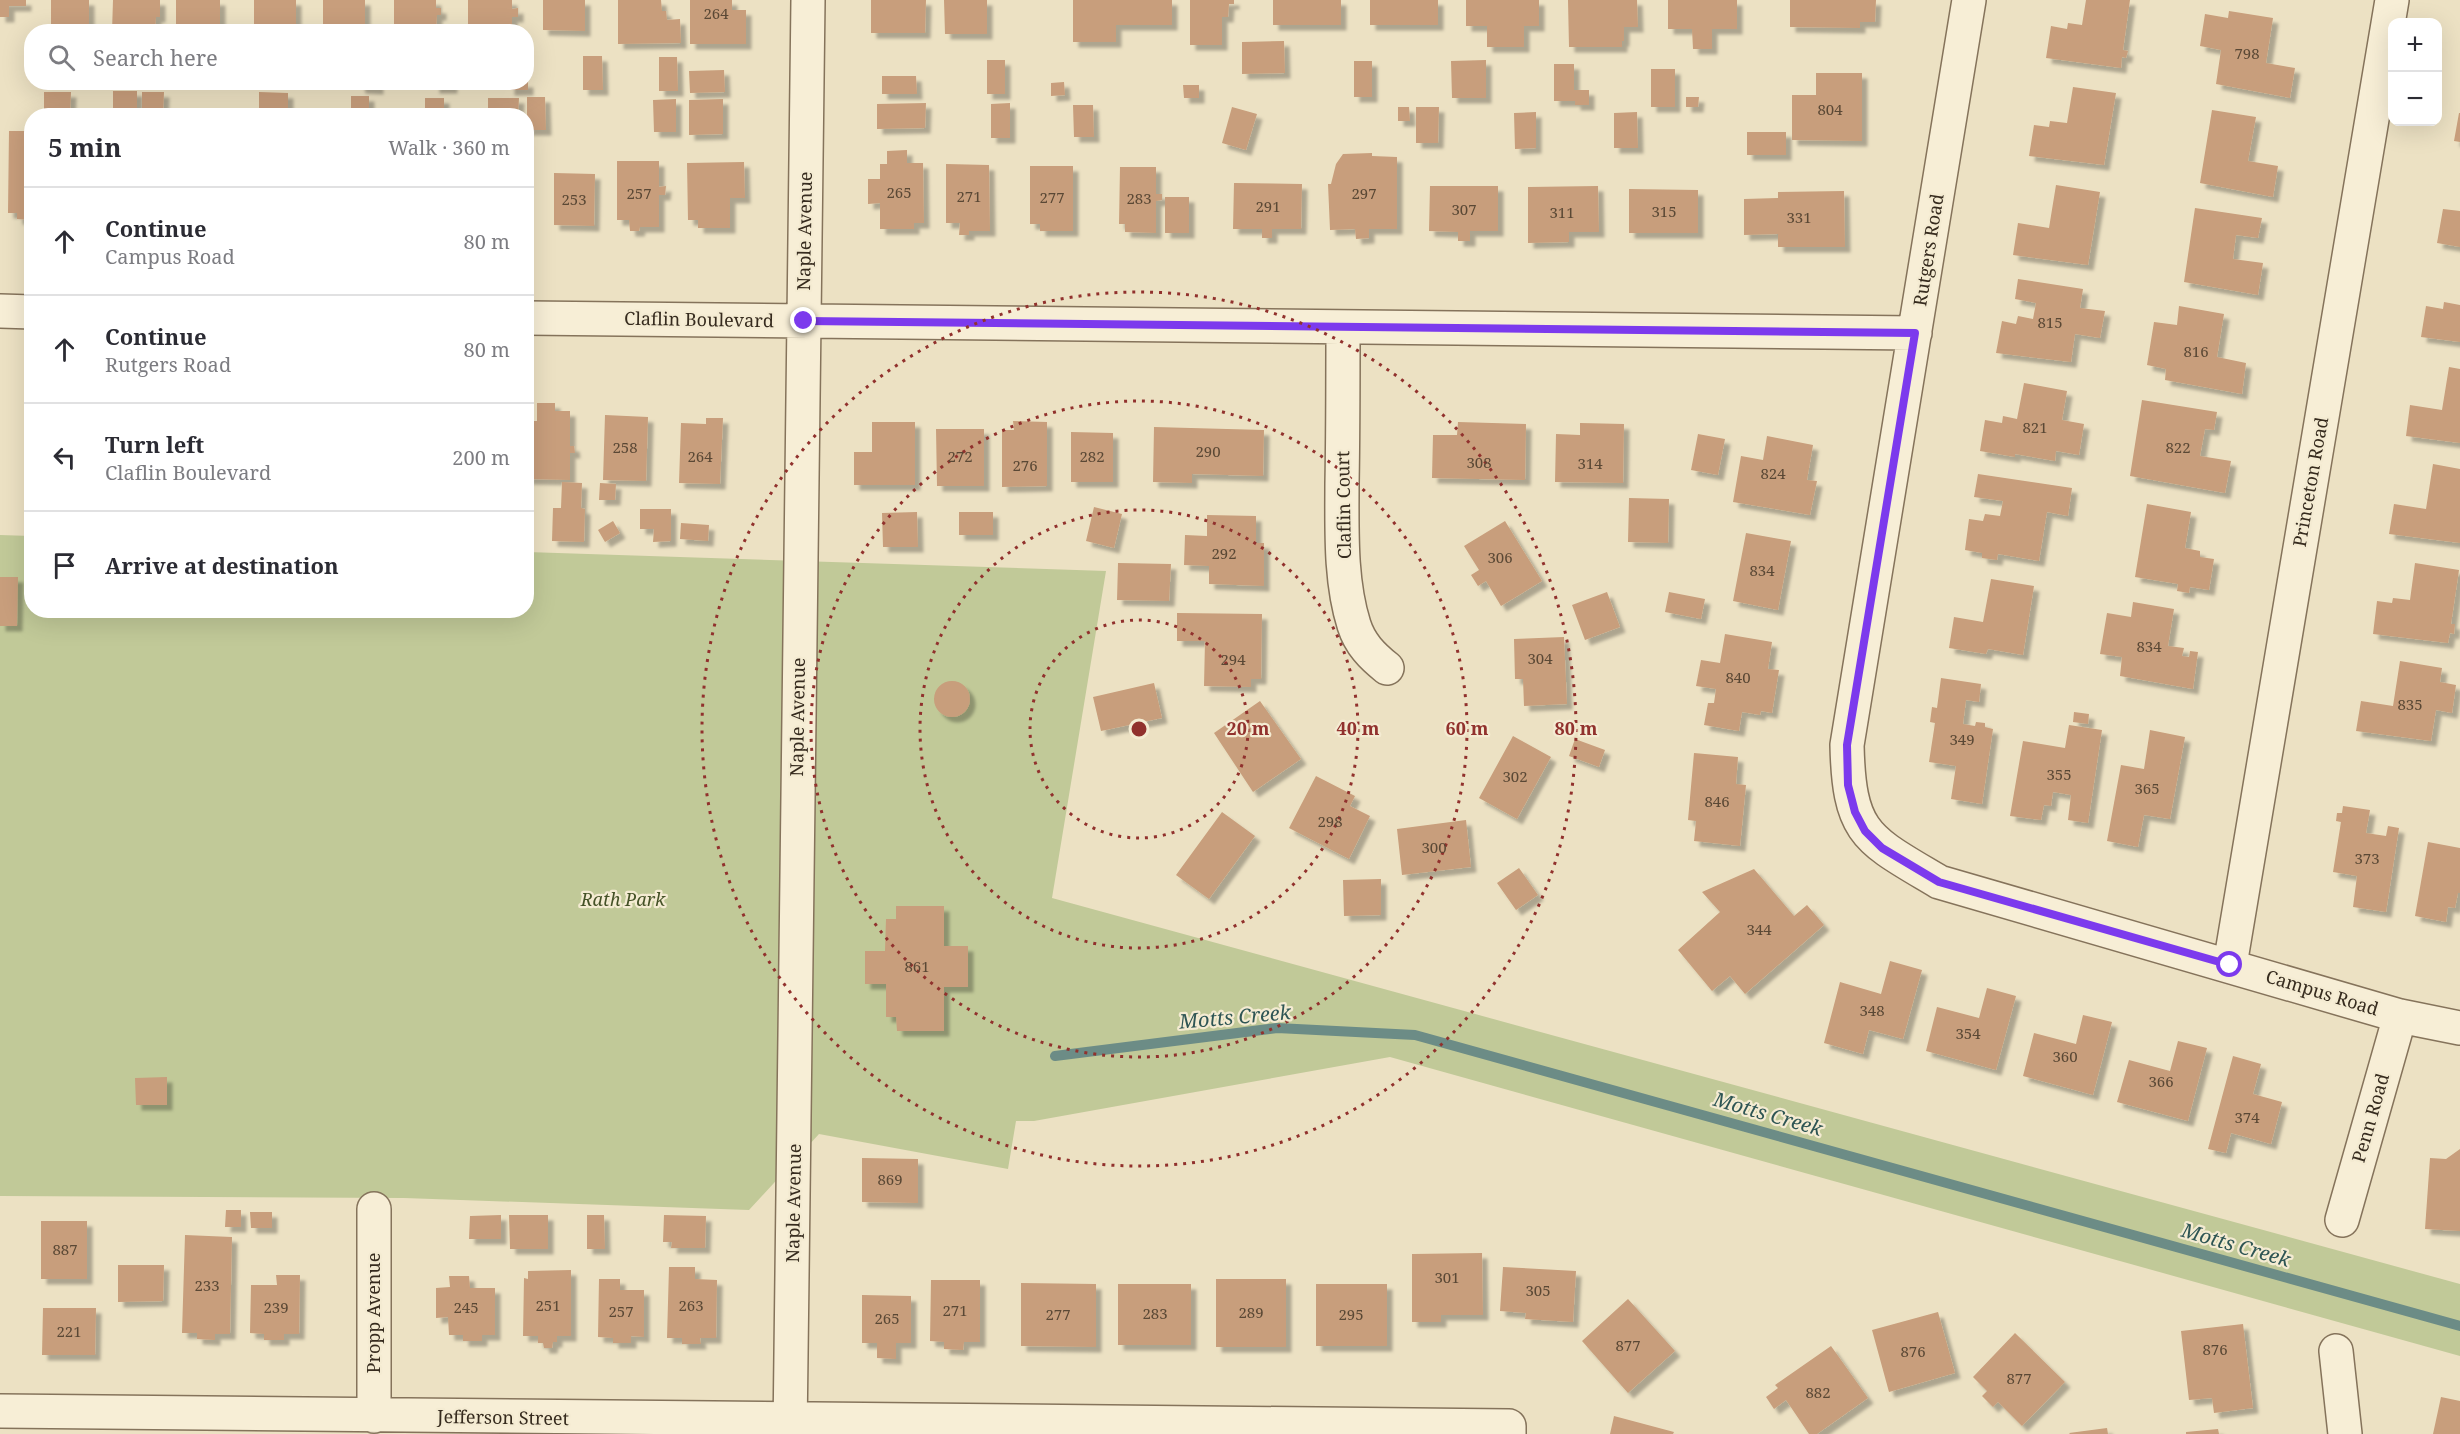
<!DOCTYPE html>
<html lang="en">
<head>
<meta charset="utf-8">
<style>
	:root { --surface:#fff; --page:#f7f7f7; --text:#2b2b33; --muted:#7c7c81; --line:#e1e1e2 }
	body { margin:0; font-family:"Noto Serif",serif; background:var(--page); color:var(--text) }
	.controls { position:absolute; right:18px; top:18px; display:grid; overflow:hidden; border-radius:12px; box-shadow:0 6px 24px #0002 }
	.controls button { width:54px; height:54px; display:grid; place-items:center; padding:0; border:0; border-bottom:2px solid var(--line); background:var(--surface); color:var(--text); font:30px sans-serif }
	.stop { position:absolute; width:18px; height:18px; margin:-14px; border:4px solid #7c3aed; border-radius:50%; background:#fff }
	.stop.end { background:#7c3aed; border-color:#fff; box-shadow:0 2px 6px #0008 }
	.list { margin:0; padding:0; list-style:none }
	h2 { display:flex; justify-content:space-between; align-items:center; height:78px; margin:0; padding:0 24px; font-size:26px }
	h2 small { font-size:20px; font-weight:400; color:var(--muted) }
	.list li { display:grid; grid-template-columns:39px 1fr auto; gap:18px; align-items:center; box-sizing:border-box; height:108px; padding:0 24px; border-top:2px solid var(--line) }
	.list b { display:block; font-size:22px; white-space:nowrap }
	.list p { margin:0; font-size:20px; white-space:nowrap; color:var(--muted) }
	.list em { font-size:20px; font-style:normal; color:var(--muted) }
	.icon { flex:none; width:33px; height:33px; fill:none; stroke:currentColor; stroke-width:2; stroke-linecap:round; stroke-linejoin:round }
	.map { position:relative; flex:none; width:2460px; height:1434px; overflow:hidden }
	.search { position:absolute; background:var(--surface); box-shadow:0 6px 24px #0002; left:24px; top:24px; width:510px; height:66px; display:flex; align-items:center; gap:15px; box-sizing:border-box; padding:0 21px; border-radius:24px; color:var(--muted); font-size:22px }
	.panel { position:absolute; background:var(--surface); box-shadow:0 6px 24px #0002; left:24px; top:108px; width:510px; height:510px; border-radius:24px }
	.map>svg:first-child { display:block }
	.green { fill:#c1c998 }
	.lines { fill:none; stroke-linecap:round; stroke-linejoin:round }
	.stream { stroke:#6c8c86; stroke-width:10 }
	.building { fill:#c89e7b; filter:url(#shadow) }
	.minor-casing { stroke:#85735b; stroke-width:36 }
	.minor { stroke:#f7eed6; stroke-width:33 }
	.route { stroke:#7c3aed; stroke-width:8 }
	.ring { fill:none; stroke:#91312d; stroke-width:3; stroke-dasharray:3 6 }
	.labels { text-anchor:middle; stroke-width:4.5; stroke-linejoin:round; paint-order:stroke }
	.number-label { font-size:15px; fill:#5a4835 }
	.street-label { font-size:18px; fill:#362b1e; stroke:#f4ebd2 }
	.park-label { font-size:18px; font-style:italic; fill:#445126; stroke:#f4ebd2 }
	.water-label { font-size:20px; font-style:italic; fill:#2e5554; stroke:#f4ebd2 }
	.centre { fill:#91312d; stroke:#f4ebd2; stroke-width:3 }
	.ring-label { font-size:18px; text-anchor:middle; font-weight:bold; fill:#91312d; stroke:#f4ebd2; stroke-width:4.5; stroke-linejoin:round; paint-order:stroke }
</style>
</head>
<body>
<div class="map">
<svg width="2460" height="1434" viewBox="0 0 2460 1434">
	<defs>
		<filter id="shadow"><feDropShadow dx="5.5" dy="5.5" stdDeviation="1.5" flood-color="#0004"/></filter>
	</defs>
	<rect width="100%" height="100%" fill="#ece1c3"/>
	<path class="green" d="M0,535L31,536L32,610H526L527,552L1106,571L1052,898L2460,1284V1356L1390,1057L1034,1121H1016L1008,1169L819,1134L749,1210L404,1198L0,1196Z"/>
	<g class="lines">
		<path class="stream" d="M1055,1056L1277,1028L1415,1035L2460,1326"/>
	</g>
	<path class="building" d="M0,0H26V6H9V17H0Z
		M51,0H89V32H51Z
		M113,0H160V17H156L155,32H112Z
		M176,0H220V26H176Z
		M254,0H296V32H254Z
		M323,0H365V27H360V32H323Z
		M394,0H436V8H441V15H437L436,32H394Z
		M468,0H512V9L518,8V17H512V32H468Z
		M543,0H585V31L543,30Z
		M618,0H661L662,11H666L667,20L680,19L681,43L618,44Z
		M690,0H732V10H746V44H690Z
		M871,0H926L925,33H871Z
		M944,0H987V34H945Z
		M1073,0H1172V25H1116V42H1073Z
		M1190,0H1234V4H1229L1228,17H1222V45H1190Z
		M1273,0H1341V25H1273Z
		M1370,0H1438V25H1370Z
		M1466,0H1539V26H1524V47H1487V26H1466Z
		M1568,0H1637L1638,27H1624V41H1622V47H1569Z
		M1668,0H1737V29H1712V49H1693L1692,29H1668Z
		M1790,0H1876L1875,22H1860V28L1790,27Z
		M2086,0H2130L2123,50L2128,51L2126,58L2122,57L2121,68L2046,58L2051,26L2067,29L2068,23L2082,25Z
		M2229,11L2273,18L2266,63L2295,68L2290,98L2216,84L2221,50L2200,46L2205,14L2228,18Z
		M1284,41L1285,73L1242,74V42Z
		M583,56H602L603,90H583Z
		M659,57H677L678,91H659Z
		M987,60H1005V94H987Z
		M1486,60V98H1452L1451,61Z
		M1354,61H1372V97H1354Z
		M1554,64H1574V90H1589V105H1575V101H1554Z
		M1651,69H1675V107H1651Z
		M724,70L725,92L690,93L689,71Z
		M1816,73H1862V141L1792,140V95H1816Z
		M882,76H916L917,94H882Z
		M359,82H378V89L360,88Z
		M434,82H452V88H434Z
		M509,82H528V90H509Z
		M1064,82L1065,95L1051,96V83Z
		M1183,85H1199V98H1184Z
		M2073,87L2116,93L2104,165L2029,156L2034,125L2049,127L2050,121L2067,123Z
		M113,91H137V116H113Z
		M44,92H71L70,116H44Z
		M142,92H164L163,116H142Z
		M259,92L288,93V116H259Z
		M351,96H369V116H351Z
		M527,97H545L546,130H527Z
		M1686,97H1699L1698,107H1686Z
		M425,98H444V116H425Z
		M488,98H519L518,116H488Z
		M676,99V132H654L653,100Z
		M723,99V134L689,135V100Z
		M926,103L925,128L877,129V104Z
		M1010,103V138H991V104Z
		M1073,105H1093L1094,137H1074Z
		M1232,107L1257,114L1246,150L1222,143Z
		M1398,107H1409L1410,121H1398Z
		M1416,107H1439L1438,143H1416Z
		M2212,110L2256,117L2248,161L2278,166L2273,197L2200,183Z
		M1536,112V148L1515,149L1514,113Z
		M1637,112L1638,148H1614V113Z
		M2459,113H2460V142L2454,141Z
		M9,131H32V220L17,219V213H8Z
		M1747,132H1786V155H1747Z
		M907,150V163H923L924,223H914V229H880V203L868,204V179H880V164H887V151Z
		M1372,153V156L1397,157V229H1369V238L1356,239L1355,229L1330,230L1328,184H1331L1336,164L1343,154Z
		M617,161H659V187L666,186L665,195H659V227H640L639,231H630L629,220H617Z
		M744,162L745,198H730V228H698V220H688L687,163Z
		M946,164L989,165L990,231H969V235H959L960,223H946Z
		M1030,166H1073V231H1040V224H1030Z
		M1120,167H1156V194H1162V200L1156,201V233L1125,232V224H1119Z
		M554,173L595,174L594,226L554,225Z
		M1234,183L1302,184L1301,229H1272V238H1262V229H1233Z
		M2056,185L2100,192L2088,265L2013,255L2018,223L2049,228Z
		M1430,186H1498V231H1470V241H1458V232L1429,231Z
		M1598,186L1599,232H1569V242L1528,243V187Z
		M1629,189L1698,190V233H1629Z
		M1844,191L1845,247H1778V234L1744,235V199L1778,198V192Z
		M1165,197H1189V233H1165Z
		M2195,208L2262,218L2258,238L2236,235L2233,259L2263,263L2258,295L2184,282Z
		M2443,209L2460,211V247L2437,243Z
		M2018,279L2083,289L2080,308L2105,311L2100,338L2075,334L2071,362L1996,353L2002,321L2016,324L2018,316L2033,319L2036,303L2015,299Z
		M2444,302L2460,305V342L2421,337L2426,306L2443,309Z
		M2179,306L2224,314L2217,357L2246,363L2242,394L2165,380L2166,369L2147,365L2154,322L2177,325Z
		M2449,367L2460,369V443L2406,436L2410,405L2442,410Z
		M2024,383L2067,391L2062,420L2084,424L2079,455L2056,451L2055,461L2015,454V457L1980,451L1985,420L2002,423L2003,416L2017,419Z
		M2142,400L2217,412L2214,430L2205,429L2200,456L2231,461L2225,493L2130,476Z
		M537,403H555V411H570V446H574L575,453H570V480L527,479V421H537Z
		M27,406H32V441H26Z
		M605,415L648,417L646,481L603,480Z
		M706,418H723L720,484L679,483L681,423L706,424Z
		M1013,421L1047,422V486L1002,487V430H1014Z
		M872,422H915V485H854V452H872Z
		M1458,422L1526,424L1525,480L1432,478L1433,435H1457Z
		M1580,423L1624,424L1623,483L1555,482L1556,434L1580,435Z
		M1154,427L1264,430L1263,476L1192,474V483L1153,482Z
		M936,429H984V486H937Z
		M1071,432L1113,433V482H1071Z
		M1698,434L1725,439L1718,475L1691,470Z
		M1767,436L1813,445L1807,480L1817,481L1810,515L1733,502L1741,456L1763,460Z
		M2433,464L2460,469V543L2389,534L2394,504L2426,509Z
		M1978,474L2072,488L2068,516L2047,512L2039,561L1998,554L1997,560L1982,558V553L1965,550L1969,519L1983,521L1985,514L2000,516L2003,501L1974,497Z
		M562,482L582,483L581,508L585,509L584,542L552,541L553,508H561Z
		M600,483L616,484L615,500H599Z
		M1629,498L1669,499L1668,543L1628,542Z
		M2147,504L2191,512L2185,548L2200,551V557L2214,559L2209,590L2190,587L2189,593L2177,591L2178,584L2135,577Z
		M1094,507L1122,514L1114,548L1086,541Z
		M640,509H671V541L653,542L654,529H640Z
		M917,512L918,547H883L882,513Z
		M959,512H993V535H959Z
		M1207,515L1256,516V543H1264V586L1209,584V566L1184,565L1185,535L1207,536Z
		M613,521L620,533L605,542L598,530Z
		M1505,521L1542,581L1501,606L1486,581L1478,586L1471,575L1479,570L1464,546Z
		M681,523L709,525L708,541L680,539Z
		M1746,533L1791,541L1778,610L1733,601Z
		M1118,563L1171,564L1169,601L1117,600Z
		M2415,563L2459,570L2451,624H2455L2454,634L2450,633L2448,643L2373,634L2377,601L2392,603L2393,598L2410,600Z
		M0,577H18L17,626H0Z
		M1991,579L2034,586L2023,655L1988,649L1986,654L1949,648L1954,617L1983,622Z
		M1607,592L1620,627L1585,640L1572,605Z
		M1669,592L1705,599L1701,619L1665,612Z
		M2133,602L2174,609L2168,646L2184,648L2182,656L2189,657L2190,651L2198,652L2193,689L2120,676L2122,657L2100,654L2107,613L2131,617Z
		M1177,613L1262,614L1261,679H1251V687L1204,686L1205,641H1177Z
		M1725,634L1772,642L1768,669L1779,670L1772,713L1761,711L1760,715L1742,712L1739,731L1704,725L1708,703H1714L1716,689L1696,686L1701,660L1720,663Z
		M1564,637L1567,704L1524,706L1523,679H1515L1514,639Z
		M2400,661L2442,668L2440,682L2456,685L2452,713L2436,710L2431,741L2356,731L2361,701L2393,706Z
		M1941,678L1981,684L1979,702L1966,700L1963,724L1975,726L1976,722L1985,723V727L1993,729L1982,804L1951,799L1956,766L1929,762L1935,723L1930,722L1932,707L1937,708Z
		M934 699a18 18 0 1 1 36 0a18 18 0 1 1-36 0Z
		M1154,683L1162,718L1101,731L1093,697Z
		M1260,701L1301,759L1253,792L1214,733Z
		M2074,712L2089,714L2088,724L2073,722Z
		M2069,725L2102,730L2088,823L2068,820L2071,795L2053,792L2051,806L2044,805L2041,820L2010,816L2023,741L2065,748Z
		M2150,730L2185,737L2170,819L2144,815L2138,847L2107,841L2121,765L2144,769Z
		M1513,736L1551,757L1517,819L1479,798Z
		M1575,739L1605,750L1599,767L1569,756Z
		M1694,753L1738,757L1736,784L1746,785L1740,846L1694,841L1696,821L1688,820Z
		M1316,776L1355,796L1350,806L1370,816L1349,859L1289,828Z
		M2343,806L2370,810L2366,833L2386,836L2388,826L2399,828L2386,912L2353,907L2357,876L2333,872L2341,822L2336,821L2337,813H2342Z
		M1222,812L1255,836L1209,899L1176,875Z
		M1466,820L1471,867L1402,875L1397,829Z
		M2428,842L2460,848V893H2458L2455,908L2448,907L2446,922L2415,916Z
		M1519,868L1538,895L1516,910L1497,883Z
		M1754,869L1794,916L1807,905L1824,925L1745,994L1730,976L1712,991L1678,950L1720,912L1702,892Z
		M1381,879V915L1344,916L1343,880Z
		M896,906H944V946H968V987H944V1031H897L896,1017H886V984H865V951H885L886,919H896Z
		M1890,961L1922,970L1903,1039L1869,1030L1863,1054L1824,1043L1840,982L1881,994Z
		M1987,988L2016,996L1996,1070L1926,1051L1937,1007L1979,1018Z
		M2083,1015L2112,1022L2093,1095L2023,1076L2034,1033L2076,1044Z
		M2178,1041L2207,1048L2188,1121L2117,1102L2129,1060L2170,1071Z
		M2233,1056L2261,1064L2253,1094L2282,1102L2271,1144L2231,1133L2226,1153L2208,1149Z
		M167,1077V1105H136L135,1078Z
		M2460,1149V1231L2425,1229L2430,1158L2446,1159Z
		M862,1158L918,1159V1203L862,1202Z
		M226,1210H241V1227H225Z
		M250,1212H272V1228H251Z
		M501,1215V1239H469L470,1216Z
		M509,1215H548V1249H510Z
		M587,1215H604L605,1249H587Z
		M664,1215L706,1216L705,1248H671L672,1242H663Z
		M41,1221H87V1279H41Z
		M185,1235L232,1237L230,1334H215V1340L197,1339V1333H182Z
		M1482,1253L1483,1315H1441V1322H1412V1254Z
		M118,1265H164L163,1301L118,1302Z
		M669,1267H695V1279L717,1280L716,1338H700L701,1344H682V1338H667Z
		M1503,1267L1576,1271L1573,1322L1525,1319L1526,1313L1500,1311Z
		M571,1270V1336H557V1342H553L552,1348H544L543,1343H538V1336H523L524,1278L528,1279V1271Z
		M276,1275H300L299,1334H284V1340H264V1334L250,1333L251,1285H277Z
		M449,1276H469L470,1288H495V1335H482V1341H463V1335H449L448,1317L436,1318V1288L450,1287Z
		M599,1279H620V1290H644V1337L631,1336V1343H613V1338L598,1337Z
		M1216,1279H1286V1347H1216Z
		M931,1280H980V1342H964L963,1350L944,1349V1342L930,1341Z
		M1021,1283L1096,1284V1347L1021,1346Z
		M1118,1284H1191V1345H1118Z
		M1316,1284H1387V1346H1316Z
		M862,1295L911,1296V1343H896V1359L877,1358V1343H862Z
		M1628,1299L1675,1351L1628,1393L1582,1341Z
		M43,1308H96L95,1355H42Z
		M1938,1312L1955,1373L1889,1392L1872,1330Z
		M2243,1324L2253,1408L2214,1413L2212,1398L2189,1400L2181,1331Z
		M2015,1333L2065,1382L2022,1426L1998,1402L1993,1407L1982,1396L1987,1391L1973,1377Z
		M1831,1346L1868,1398L1817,1434H1809L1786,1400L1774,1409L1766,1397L1778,1388L1775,1385Z
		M2441,1397L2460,1401V1434H2433Z
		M1614,1416L1674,1432L1673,1434H1610Z
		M2107,1428L2108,1434H2070L2069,1433Z
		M2218,1429L2219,1434H2186V1432Z"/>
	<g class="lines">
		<g class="minor-casing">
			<path id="minor" d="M1969,0L1847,745C1849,835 1867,839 1939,882L2400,1016L2460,1028
				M0,311L32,312
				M526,318L1915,333
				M1343,328C1343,380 1343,432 1342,484C1342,530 1340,581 1354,625C1360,644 1372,656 1387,668
				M2230,965L2392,0
				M374,1209V1416
				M2342,1220L2400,1016
				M2336,1351L2345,1434
				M0,1411L1509,1426V1434
				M790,1434L808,0"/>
		</g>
		<use href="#minor" class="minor"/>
	</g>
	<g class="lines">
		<path class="route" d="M804,321L1915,333L1847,745L1848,785L1855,812L1865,831L1882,848L1939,882L2230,965"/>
	</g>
	<g class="ring">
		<circle cx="1139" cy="729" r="109"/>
		<circle cx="1139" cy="729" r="219"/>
		<circle cx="1139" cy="729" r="328"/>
		<circle cx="1139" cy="729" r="437"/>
	</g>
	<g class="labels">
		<g class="number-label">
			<text x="716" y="19">264</text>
			<text x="2247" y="59">798</text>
			<text x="1830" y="115">804</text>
			<text x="899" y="198">265</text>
			<text x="639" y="199">257</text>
			<text x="1364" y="199">297</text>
			<text x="969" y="202">271</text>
			<text x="1052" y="203">277</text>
			<text x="1139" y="204">283</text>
			<text x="574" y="205">253</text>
			<text x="1268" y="212">291</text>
			<text x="1464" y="215">307</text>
			<text x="1664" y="217">315</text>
			<text x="1562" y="218">311</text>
			<text x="1799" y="223">331</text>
			<text x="2050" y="328">815</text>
			<text x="2196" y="357">816</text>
			<text x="2035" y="433">821</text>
			<text x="625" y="453">258</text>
			<text x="2178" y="453">822</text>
			<text x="1208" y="457">290</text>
			<text x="700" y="462">264</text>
			<text x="960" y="462">272</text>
			<text x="1092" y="462">282</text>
			<text x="1479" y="468">308</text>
			<text x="1590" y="469">314</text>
			<text x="1025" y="471">276</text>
			<text x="1773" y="479">824</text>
			<text x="1224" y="559">292</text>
			<text x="1500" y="563">306</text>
			<text x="1762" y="576">834</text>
			<text x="2149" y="652">834</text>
			<text x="1540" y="664">304</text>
			<text x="1233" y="665">294</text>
			<text x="1738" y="683">840</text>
			<text x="2410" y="710">835</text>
			<text x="1962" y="745">349</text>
			<text x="2059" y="780">355</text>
			<text x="1515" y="782">302</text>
			<text x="2147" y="794">365</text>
			<text x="1717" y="807">846</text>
			<text x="1330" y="827">298</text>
			<text x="1434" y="853">300</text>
			<text x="2367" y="864">373</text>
			<text x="1759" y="935">344</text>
			<text x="917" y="972">861</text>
			<text x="1872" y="1016">348</text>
			<text x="1968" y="1039">354</text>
			<text x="2065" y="1062">360</text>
			<text x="2161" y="1087">366</text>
			<text x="2247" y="1123">374</text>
			<text x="890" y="1185">869</text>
			<text x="65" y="1255">887</text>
			<text x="1447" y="1283">301</text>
			<text x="207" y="1291">233</text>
			<text x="1538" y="1296">305</text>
			<text x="548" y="1311">251</text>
			<text x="691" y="1311">263</text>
			<text x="276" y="1313">239</text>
			<text x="466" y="1313">245</text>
			<text x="955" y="1316">271</text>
			<text x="621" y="1317">257</text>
			<text x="1251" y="1318">289</text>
			<text x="1155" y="1319">283</text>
			<text x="1058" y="1320">277</text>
			<text x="1351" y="1320">295</text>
			<text x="887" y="1324">265</text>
			<text x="69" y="1337">221</text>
			<text x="1628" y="1351">877</text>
			<text x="2215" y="1355">876</text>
			<text x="1913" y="1357">876</text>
			<text x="2019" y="1384">877</text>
			<text x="1818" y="1398">882</text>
		</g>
		<g class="street-label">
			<text transform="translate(805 231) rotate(-89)" y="6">Naple Avenue</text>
			<text transform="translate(1929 250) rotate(-81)" y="6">Rutgers Road</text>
			<text transform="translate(699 320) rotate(1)" y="6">Claflin Boulevard</text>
			<text transform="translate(2311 482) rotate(-80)" y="6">Princeton Road</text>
			<text transform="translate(1344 505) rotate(-91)" y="6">Claflin Court</text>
			<text transform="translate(798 717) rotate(-89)" y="6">Naple Avenue</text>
			<text transform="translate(2322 993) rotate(17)" y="6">Campus Road</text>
			<text transform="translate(2371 1118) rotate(-74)" y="6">Penn Road</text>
			<text transform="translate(794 1203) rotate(-89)" y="6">Naple Avenue</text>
			<text transform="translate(374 1313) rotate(-90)" y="6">Propp Avenue</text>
			<text transform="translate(503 1418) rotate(1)" y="6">Jefferson Street</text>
		</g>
		<g class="park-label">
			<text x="623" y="906">Rath Park</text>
		</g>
		<g class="water-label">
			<text transform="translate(1235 1017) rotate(-5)" y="7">Motts Creek</text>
			<text transform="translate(1768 1114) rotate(16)" y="7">Motts Creek</text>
			<text transform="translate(2236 1245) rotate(16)" y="7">Motts Creek</text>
		</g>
	</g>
	<circle cx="1139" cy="729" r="9" class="centre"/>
	<g class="ring-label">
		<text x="1248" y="735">20 m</text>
		<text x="1358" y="735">40 m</text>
		<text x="1467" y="735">60 m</text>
		<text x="1576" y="735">80 m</text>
	</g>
</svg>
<div class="controls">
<button>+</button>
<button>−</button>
</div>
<div class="stop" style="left:2230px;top:965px"></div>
<div class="stop end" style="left:804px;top:321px"></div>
<div class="search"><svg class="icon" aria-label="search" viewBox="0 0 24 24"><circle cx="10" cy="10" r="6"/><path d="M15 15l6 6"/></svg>Search here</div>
<section class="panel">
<h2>5 min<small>Walk · 360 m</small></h2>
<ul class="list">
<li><svg class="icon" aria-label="ahead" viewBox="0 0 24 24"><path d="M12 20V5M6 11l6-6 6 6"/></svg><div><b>Continue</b><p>Campus Road</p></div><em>80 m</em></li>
<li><svg class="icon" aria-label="ahead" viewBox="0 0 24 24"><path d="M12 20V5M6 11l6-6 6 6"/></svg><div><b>Continue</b><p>Rutgers Road</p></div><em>80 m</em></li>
<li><svg class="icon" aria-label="left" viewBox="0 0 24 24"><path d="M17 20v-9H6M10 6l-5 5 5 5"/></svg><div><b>Turn left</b><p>Claflin Boulevard</p></div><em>200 m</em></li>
<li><svg class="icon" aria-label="arrive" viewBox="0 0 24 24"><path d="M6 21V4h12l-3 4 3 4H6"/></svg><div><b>Arrive at destination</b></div></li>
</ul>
</section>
</div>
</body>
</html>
